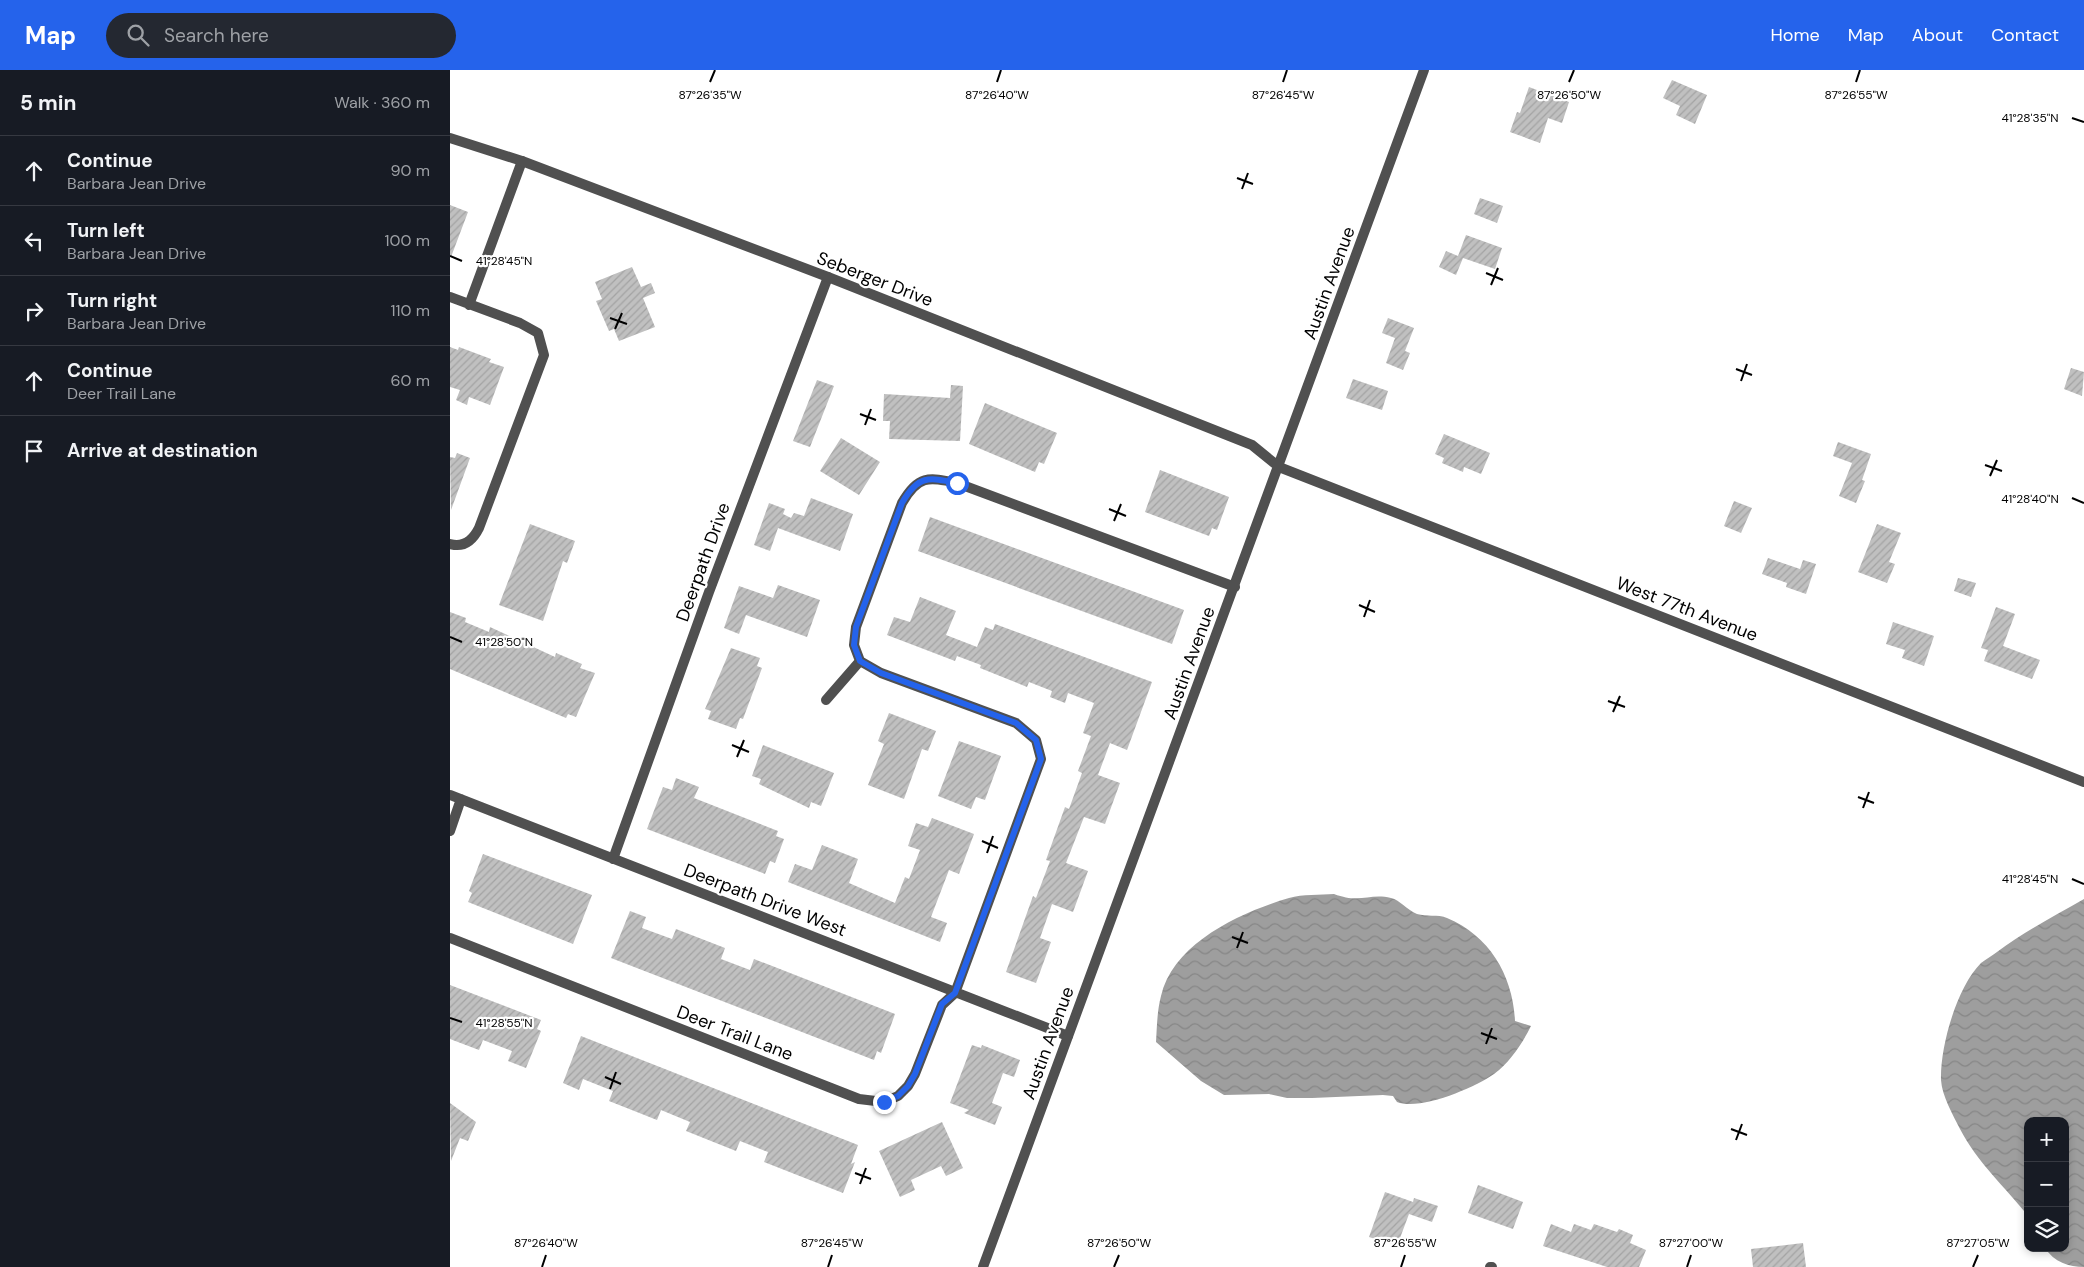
<!DOCTYPE html>
<html lang="en">
<head>
<meta charset="utf-8">
<style>
	:root { --surface:#171b24; --page:#242831; --text:#f1f3f6; --muted:#9ea1a6; --line:#363941; --accent:#2563eb }
	body { margin:0; font-family:"DM Sans",sans-serif; background:var(--page); color:var(--text) }
	.controls { position:absolute; right:15px; bottom:15px; display:grid; overflow:hidden; border-radius:10px; box-shadow:0 2px 8px #0003 }
	.controls button { width:45px; height:45px; display:grid; place-items:center; padding:0; border:0; border-bottom:1px solid var(--line); background:var(--surface); color:var(--text); font:25px sans-serif }
	.stop { position:absolute; width:15px; height:15px; margin:-11px; border:4px solid #2563eb; border-radius:50%; background:#fff }
	.stop.end { background:#2563eb; border-color:#fff; box-shadow:0 1px 5px #0008 }
	.list { margin:0; padding:0; list-style:none }
	h2 { display:flex; justify-content:space-between; align-items:center; height:65px; margin:0; padding:0 20px; font-size:21px }
	h2 small { font-size:16px; font-weight:400; color:var(--muted) }
	.list li { display:grid; grid-template-columns:32px 1fr auto; gap:15px; align-items:center; box-sizing:border-box; height:70px; padding:0 20px; border-top:1px solid var(--line) }
	.list b { display:block; font-size:19px; white-space:nowrap }
	.list p { margin:0; font-size:16px; white-space:nowrap; color:var(--muted) }
	.list em { font-size:16px; font-style:normal; color:var(--muted) }
	.icon { flex:none; width:28px; height:28px; fill:none; stroke:currentColor; stroke-width:2; stroke-linecap:round; stroke-linejoin:round }
	.map { position:relative; flex:none; width:1634px; height:1197px; overflow:hidden }
	header { display:flex; align-items:center; gap:30px; box-sizing:border-box; height:70px; padding:0 25px; background:var(--accent); color:#fff }
	header strong { font-size:24px }
	nav { display:flex; gap:28px; margin-inline-start:auto; font-size:18px }
	.search { width:350px; height:45px; background:var(--page); display:flex; align-items:center; gap:12px; box-sizing:border-box; padding:0 18px; border-radius:28px; color:var(--muted); font-size:19px }
	main { display:flex }
	aside { flex:1; background:var(--surface) }
	.map>svg:first-child { display:block }
	.water { fill:url(#water-waves) }
	.building { fill:url(#building-hatch) }
	.lines { fill:none; stroke-linecap:round; stroke-linejoin:round }
	.minor { stroke:#505050; stroke-width:10 }
	.tertiary { stroke:#505050; stroke-width:10 }
	.route { stroke:#2563eb; stroke-width:6 }
	.ticks { fill:none; stroke:#000; stroke-width:2 }
	.labels { text-anchor:middle; stroke-width:4.5; stroke-linejoin:round; paint-order:stroke }
	.street-label { font-size:18px; fill:#000; stroke:#fff }
	.ticks-label { font-size:12px; text-anchor:middle; fill:#000; stroke:#fff; stroke-width:4.5; stroke-linejoin:round; paint-order:stroke }
</style>
</head>
<body>
<header>
<strong>Map</strong>
<div class="search"><svg class="icon" aria-label="search" viewBox="0 0 24 24"><circle cx="10" cy="10" r="6"/><path d="M15 15l6 6"/></svg>Search here</div>
<nav><a>Home</a><a>Map</a><a>About</a><a>Contact</a></nav>
</header>
<main>
<aside>
<h2>5 min<small>Walk · 360 m</small></h2>
<ul class="list">
<li><svg class="icon" aria-label="ahead" viewBox="0 0 24 24"><path d="M12 20V5M6 11l6-6 6 6"/></svg><div><b>Continue</b><p>Barbara Jean Drive</p></div><em>90 m</em></li>
<li><svg class="icon" aria-label="left" viewBox="0 0 24 24"><path d="M17 20v-9H6M10 6l-5 5 5 5"/></svg><div><b>Turn left</b><p>Barbara Jean Drive</p></div><em>100 m</em></li>
<li><svg class="icon" aria-label="right" viewBox="0 0 24 24"><path d="M7 20v-9h11M14 6l5 5-5 5"/></svg><div><b>Turn right</b><p>Barbara Jean Drive</p></div><em>110 m</em></li>
<li><svg class="icon" aria-label="ahead" viewBox="0 0 24 24"><path d="M12 20V5M6 11l6-6 6 6"/></svg><div><b>Continue</b><p>Deer Trail Lane</p></div><em>60 m</em></li>
<li><svg class="icon" aria-label="arrive" viewBox="0 0 24 24"><path d="M6 21V4h12l-3 4 3 4H6"/></svg><div><b>Arrive at destination</b></div></li>
</ul>
</aside>
<div class="map">
<svg width="1634" height="1197" viewBox="0 0 1634 1197">
	<defs>
		<pattern id="water-waves" width="16" height="10" patternUnits="userSpaceOnUse" patternTransform="scale(1.25)"><rect width="16" height="10" fill="#9e9e9e"/><path d="M0 5q4-4 8 0t8 0" fill="none" stroke="#868686"/></pattern>
		<pattern id="building-hatch" width="6" height="6" patternUnits="userSpaceOnUse" patternTransform="scale(1.25)"><rect width="6" height="6" fill="#c0c0c0"/><path d="M-1 1l2-2M0 6l6-6M5 7l2-2" fill="none" stroke="#a3a3a3"/></pattern>
	</defs>
	<rect width="100%" height="100%" fill="#fff"/>
	<path class="water" d="M884,824C910,834 919,823 941,828C950,830 957,840 967,844C976,847 988,844 997,848C1040,866 1063,906 1065,951L1081,956C1072,974 1060,992 1044,1004C1024,1018 970,1041 947,1032L943,1026L933,1025L862,1028H837L819,1024L774,1025L751,1011L706,972C707,957 707,941 711,926C723,873 791,842 839,828C853,824 870,825 884,824Z
		M1634,829V1197C1619,1197 1604,1192 1595,1178H1615V1051H1578V1146C1555,1117 1527,1092 1510,1059C1503,1045 1492,1026 1491,1010C1490,976 1507,917 1531,893C1536,889 1542,886 1547,882C1574,862 1604,846 1634,829Z"/>
	<path class="building" d="M1222,10L1257,25L1245,54L1226,45L1230,36L1213,28Z
		M1079,17L1119,32L1112,53L1098,48L1090,73L1060,62L1067,42L1070,43Z
		M1030,128L1053,136L1047,153L1024,144Z
		M0,135L18,142L1,187H0Z
		M1016,165L1052,178L1045,199L1013,188L1006,205L989,197L996,181L1008,186Z
		M182,197L191,217L201,213L205,223L193,228L205,257L169,271L164,259L159,261L146,231L152,229L145,212Z
		M938,248L964,258L955,281L960,283L953,300L936,293L945,268L932,263Z
		M0,277L8,280L9,277L41,289L39,292L54,297L40,335L19,327L17,335L6,330L10,320L0,317Z
		M1621,298L1634,302L1632,326L1614,319Z
		M903,309L938,321L932,340L896,328Z
		M367,310L384,316L360,377L343,371Z
		M501,315L513,316L510,371L439,369L440,351H433L434,324L500,328Z
		M535,333L607,363L594,394L589,392L585,402L519,374Z
		M994,364L1040,383L1031,404L1014,397L1013,402L992,393L994,388L985,384Z
		M391,368L430,392L409,425L370,401Z
		M1388,372L1421,384L1412,410L1415,411L1406,433L1389,426L1402,393L1383,386Z
		M7,383L20,388L1,440L0,387L5,388Z
		M710,400L779,427L767,460L762,458L759,466L695,442Z
		M361,428L403,444L390,481L328,458L320,481L304,475L319,433L335,439L333,444L341,448L344,443L354,446Z
		M1284,431L1302,438L1291,463L1274,456Z
		M480,447L734,540L722,574L468,481Z
		M80,454L125,471L117,493L113,491L93,551L49,535Z
		M1427,454L1451,463L1439,492L1445,494L1437,513L1408,502Z
		M1318,488L1350,499L1353,490L1366,494L1356,524L1336,517L1337,513L1312,504Z
		M1508,508L1526,513L1521,527L1504,521Z
		M328,515L370,530L357,567L296,545L289,564L274,558L289,516L323,528Z
		M470,527L506,541L496,565L527,577L535,557L543,560L545,554L702,612L677,680L660,673L648,705L670,713L655,754L634,747L616,793L638,801L623,842L602,834L590,868L601,872L586,913L556,902L583,826L586,828L600,791L596,790L615,737L619,739L632,703L628,701L641,666L633,663L644,633L618,623L615,633L600,627L602,621L579,612L577,617L530,598L531,595L507,586L505,591L437,565L444,547L460,552Z
		M1546,537L1565,544L1553,576L1590,590L1582,609L1534,591L1538,580L1531,578Z
		M0,542L16,548L15,552L39,562L40,557L105,587L106,583L132,594L130,598L145,603L126,647L118,644L116,648L0,599Z
		M1443,552L1484,566L1474,596L1452,588L1455,580L1436,574Z
		M281,578L310,588L307,596L312,598L293,649L290,648L286,659L258,649L261,641L255,639Z
		M439,643L486,661L478,681L472,679L454,729L418,715L434,674L428,671Z
		M509,671L551,686L535,730L526,727L521,739L488,726Z
		M313,675L384,703L371,736L361,732L359,738L309,714L311,709L302,706Z
		M226,708L249,717L244,728L328,761L326,766L334,769L325,793L320,791L315,804L197,759L213,717L222,720Z
		M482,748L524,764L509,804L499,800L481,847L497,853L490,872L338,812L345,794L362,800L372,775L408,789L399,813L445,833L455,807L459,809L470,780L458,776L466,753L478,757Z
		M33,784L142,825L123,874L18,832L22,823L19,821Z
		M180,841L196,847L192,858L222,869L226,859L275,878L271,889L300,900L304,889L445,944L431,983L427,981L424,990L161,888Z
		M0,915L91,950L87,959L91,961L76,998L58,991L62,981L33,970L29,980L0,969Z
		M131,966L408,1075L401,1094L405,1092L393,1123L314,1092L318,1082L290,1071L286,1081L236,1061L240,1052L211,1040L207,1050L159,1031L163,1021L133,1009L129,1020L113,1013Z
		M522,975L531,978L532,975L570,990L564,1007L553,1003L542,1033L552,1037L545,1055L514,1043L519,1040L500,1033Z
		M0,1033L26,1052L18,1071L10,1068L1,1091Z
		M492,1052L513,1098L496,1106L491,1096L461,1110L465,1120L450,1127L429,1081Z
		M1028,1115L1073,1132L1063,1159L1018,1143Z
		M935,1122L963,1132L964,1128L988,1136L982,1152L959,1144L947,1176L919,1167Z
		M1101,1154L1121,1162L1124,1154L1141,1160L1144,1154L1167,1162L1169,1159L1183,1165L1180,1173L1196,1180L1189,1197H1157L1093,1176Z
		M1353,1173L1356,1197H1303L1301,1179Z"/>
	<g class="lines">
		<path class="minor" d="M0,227L70,253L88,263L94,285L29,458C23,470 14,478 0,474
			M19,235L72,91
			M376,630L410,591
			M0,725L618,966
			M0,761L11,729
			M163,789L259,522L378,207
			M0,868L409,1029L434,1032L448,1026L458,1016L465,1004L492,935L505,923L591,689L586,670L566,653L431,603L410,591L404,575L406,557L452,433C468,405 478,407 507,413L785,517
			M1040,1197H1042"/>
		<path class="tertiary" d="M0,68L72,91L378,207L802,375L829,397L1634,712
			M533,1197L974,0"/>
	</g>
	<g class="lines">
		<path class="route" d="M434,1032L448,1026L458,1016L465,1004L492,934L505,923L591,689L586,670L566,653L431,603L410,591L404,575L406,557L452,433C468,405 478,407 507,413"/>
	</g>
	<path class="ticks" d="M260,12L265,0M547,12L551,0M833,12L837,0M1119,12L1124,0M1406,12L1410,0M1622,48L1634,52M787,108L803,114M792,119L798,103M0,186L12,191M1036,203L1053,210M1041,215L1048,198M160,248L177,254M165,259L172,243M1286,299L1302,305M1291,311L1297,294M410,344L426,350M415,355L421,339M1535,395L1552,401M1540,406L1547,390M1622,428L1634,433M659,439L676,446M664,451L671,434M909,535L925,542M914,547L920,530M0,567L12,572M1158,631L1175,637M1163,642L1170,626M282,675L299,682M287,687L294,670M1408,727L1424,733M1413,738L1419,722M532,771L548,778M537,783L543,766M1622,809L1634,814M782,867L798,873M787,878L793,862M0,948L12,952M1031,963L1047,969M1036,974L1042,958M155,1007L171,1014M160,1019L166,1002M1281,1059L1297,1065M1286,1070L1292,1054M405,1103L421,1109M410,1114L416,1098M92,1197L96,1185M378,1197L382,1185M664,1197L669,1185M951,1197L955,1185M1237,1197L1241,1185M1523,1197L1528,1185"/>
	<g class="labels">
		<g class="street-label">
			<text transform="translate(425 209) rotate(21)" y="6">Seberger Drive</text>
			<text transform="translate(879 213) rotate(-70)" y="6">Austin Avenue</text>
			<text transform="translate(253 492) rotate(-70)" y="6">Deerpath Drive</text>
			<text transform="translate(1237 539) rotate(21)" y="6">West 77th Avenue</text>
			<text transform="translate(739 593) rotate(-70)" y="6">Austin Avenue</text>
			<text transform="translate(315 830) rotate(21)" y="6">Deerpath Drive West</text>
			<text transform="translate(285 963) rotate(21)" y="6">Deer Trail Lane</text>
			<text transform="translate(598 973) rotate(-70)" y="6">Austin Avenue</text>
		</g>
	</g>
	<g class="ticks-label">
		<text x="260" y="29">87°26'35"W</text>
		<text x="547" y="29">87°26'40"W</text>
		<text x="833" y="29">87°26'45"W</text>
		<text x="1119" y="29">87°26'50"W</text>
		<text x="1406" y="29">87°26'55"W</text>
		<text x="1580" y="52">41°28'35"N</text>
		<text x="54" y="195">41°28'45"N</text>
		<text x="1580" y="433">41°28'40"N</text>
		<text x="54" y="576">41°28'50"N</text>
		<text x="1580" y="813">41°28'45"N</text>
		<text x="54" y="957">41°28'55"N</text>
		<text x="96" y="1177">87°26'40"W</text>
		<text x="382" y="1177">87°26'45"W</text>
		<text x="669" y="1177">87°26'50"W</text>
		<text x="955" y="1177">87°26'55"W</text>
		<text x="1241" y="1177">87°27'00"W</text>
		<text x="1528" y="1177">87°27'05"W</text>
	</g>
</svg>
<div class="controls">
<button>+</button>
<button>−</button>
<button><svg class="icon" aria-label="layers" viewBox="0 0 24 24"><path d="M12 4l9 5-9 5-9-5zM3 14l9 5 9-5"/></svg></button>
</div>
<div class="stop" style="left:507px;top:413px"></div>
<div class="stop end" style="left:434px;top:1032px"></div>
</div>
</main>
</body>
</html>
